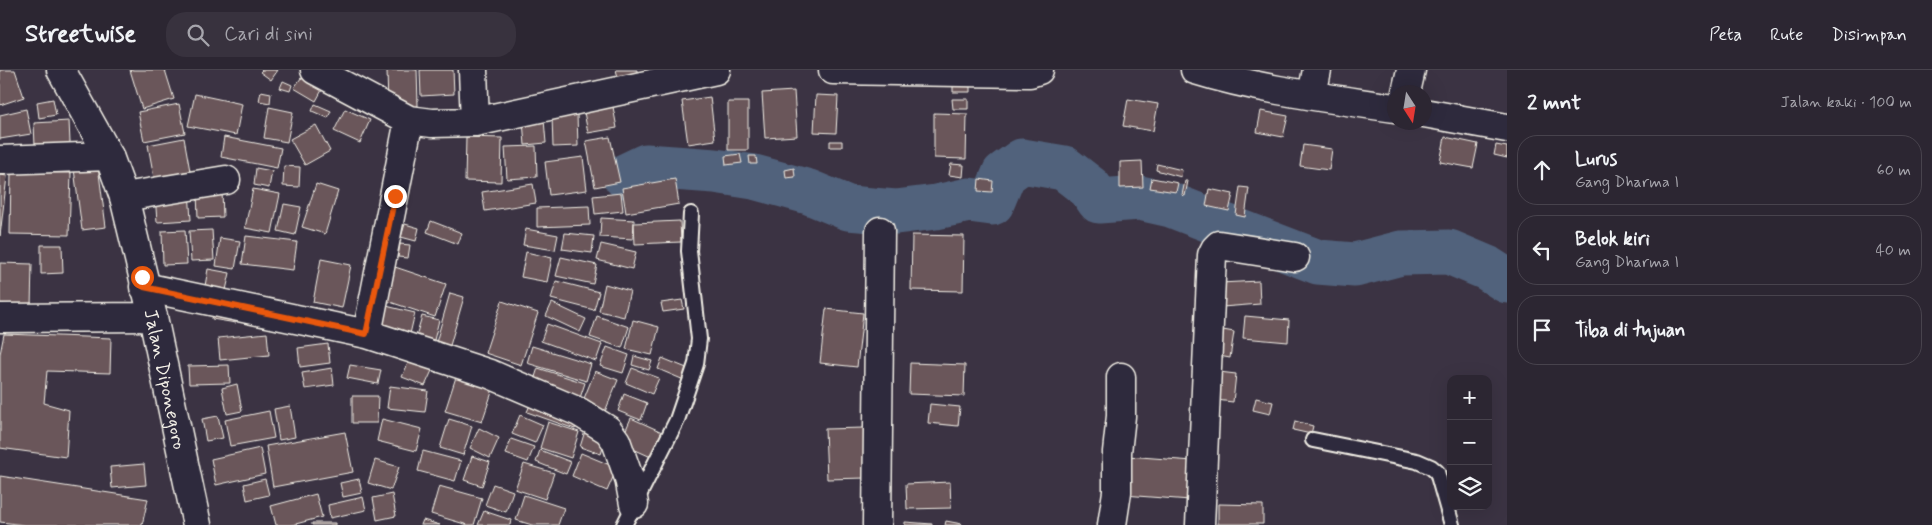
<!DOCTYPE html>
<html lang="id">
<head>
<meta charset="utf-8">
<style>
	:root { --surface:#2c2632; --page:#38323e; --text:#f1f3f6; --muted:#a6a5ac; --line:#48434d }
	body { margin:0; font-family:Mynerve,sans-serif; background:var(--page); color:var(--text) }
	.controls { position:absolute; right:15px; bottom:15px; display:grid; overflow:hidden; border-radius:10px; box-shadow:0 5px 20px #0002 }
	.controls button { width:45px; height:45px; display:grid; place-items:center; padding:0; border:0; border-bottom:1px solid var(--line); background:var(--surface); color:var(--text); font:25px sans-serif }
	.compass { position:absolute; left:1387px; top:15px; width:45px; height:45px; border-radius:50%; background:var(--surface); box-shadow:0 5px 20px #0002; rotate:168deg }
	.stop { position:absolute; width:15px; height:15px; margin:-11px; border:4px solid #ea580c; border-radius:50%; background:#fff }
	.stop.end { background:#ea580c; border-color:#fff; box-shadow:0 1px 5px #0008 }
	.list { margin:0; padding:0; list-style:none }
	h2 { display:flex; justify-content:space-between; align-items:center; height:65px; margin:0; padding:0 20px; font-size:21px }
	h2 small { font-size:16px; font-weight:400; color:var(--muted) }
	.list li { display:grid; grid-template-columns:32px 1fr auto; gap:15px; align-items:center; box-sizing:border-box; height:70px; margin:0 10px 10px; padding:0 10px; border:1px solid var(--line); border-radius:20px }
	.list b { display:block; font-size:19px; white-space:nowrap }
	.list p { margin:0; font-size:16px; white-space:nowrap; color:var(--muted) }
	.list em { font-size:16px; font-style:normal; color:var(--muted) }
	.icon { flex:none; width:28px; height:28px; fill:none; stroke:currentColor; stroke-width:2; stroke-linecap:round; stroke-linejoin:round }
	.map { position:relative; flex:none; width:1507px; height:455px; overflow:hidden }
	header { display:flex; align-items:center; gap:30px; box-sizing:border-box; height:70px; padding:0 25px; background:var(--surface); border-bottom:1px solid var(--line) }
	header strong { font-size:24px }
	nav { display:flex; gap:28px; margin-inline-start:auto; font-size:18px }
	.search { width:350px; height:45px; background:var(--page); display:flex; align-items:center; gap:12px; box-sizing:border-box; padding:0 18px; border-radius:20px; color:var(--muted); font-size:19px }
	main { display:flex }
	aside { flex:1; background:var(--surface) }
	.map>svg:first-child { display:block }
	.lines { fill:none; stroke-linecap:round; stroke-linejoin:round }
	.river { stroke:#51627b; stroke-width:45 }
	.building { fill:#6b565a; stroke:#f4f1e8 }
	.service-casing { stroke:#f4f1e8; stroke-width:18 }
	.minor-casing { stroke:#f4f1e8; stroke-width:31 }
	.secondary-casing { stroke:#f4f1e8; stroke-width:31 }
	.service { stroke:#2f2a3d; stroke-width:14 }
	.minor { stroke:#2f2a3d; stroke-width:28 }
	.secondary { stroke:#2f2a3d; stroke-width:28 }
	.route { stroke:#ea580c; stroke-width:6 }
	.labels { text-anchor:middle; stroke-width:4; stroke-linejoin:round; paint-order:stroke }
	.street-label { font-size:19px; fill:#f4f1e8; stroke:#2f2a3d }
</style>
</head>
<body>
<header>
<strong>Streetwise</strong>
<div class="search"><svg class="icon" aria-label="search" viewBox="0 0 24 24"><circle cx="10" cy="10" r="6"/><path d="M15 15l6 6"/></svg>Cari di sini</div>
<nav><a>Peta</a><a>Rute</a><a>Disimpan</a></nav>
</header>
<main>
<div class="map">
<svg width="1507" height="455" viewBox="0 0 1507 455">
	<rect width="100%" height="100%" fill="#3b3343"/>
	<filter id="ink" filterUnits="userSpaceOnUse"><feTurbulence type="fractalNoise" baseFrequency=".02" numOctaves="2"/><feDisplacementMap in="SourceGraphic" scale="10" xChannelSelector="R" yChannelSelector="G"/><feConvolveMatrix kernelMatrix="1 2 1 2 8 2 1 2 1" color-interpolation-filters="sRGB"/></filter>
	<g filter="url(#ink)">
		<g class="lines">
			<path class="river" d="M625,106L646,96L715,101L754,107L809,122L848,138L896,142L936,137L969,130L992,133L1004,104L1022,91L1064,98L1090,118L1099,131L1140,128L1171,135L1318,192L1355,195L1401,183L1449,182L1487,198L1507,211"/>
		</g>
		<path class="building" d="M0,0H15L24,27L0,35Z
			M130,0H165L174,29L142,39Z
			M262,0H278L271,10L260,2Z
			M387,0H417L418,36L388,37Z
			M420,0H453L454,24L421,26Z
			M616,0H637V3L618,7Z
			M301,8L322,20L316,31L294,18Z
			M283,11L292,15L290,21L280,18Z
			M953,16H970V22H953Z
			M261,21L271,23L270,33L259,31Z
			M794,21L797,66L765,68L762,23Z
			M195,24L242,34L236,65L188,56Z
			M816,25L838,26L836,63L814,62Z
			M710,27L715,70L688,74L682,31Z
			M53,29L56,45L39,48L37,32Z
			M952,29H968V39H953Z
			M1128,29L1158,34L1153,61L1123,56Z
			M728,32H748V80H728Z
			M179,34L185,63L144,71L138,42Z
			M315,34L331,41L328,48L312,41Z
			M269,37L293,42L287,72L264,68Z
			M613,37L617,58L588,63L584,42Z
			M26,39L31,64L0,69V45Z
			M345,39L370,50L360,73L334,61Z
			M1261,41L1288,46L1283,67L1257,62Z
			M934,43L967,44L966,89L934,88Z
			M577,45L578,76L553,77L552,46Z
			M544,50L546,73L525,75L523,51Z
			M69,51L70,73L35,76L34,53Z
			M316,55L330,81L305,95L290,69Z
			M224,67L281,78L277,98L221,87Z
			M466,67L502,68L501,112L465,111Z
			M610,67L620,112L595,117L586,71Z
			M1445,67L1478,74L1473,98L1440,92Z
			M184,68L190,101L154,108L148,75Z
			M830,71H842V77H830Z
			M1303,75L1332,79L1329,100L1300,96Z
			M1496,75L1507,77V88L1494,85Z
			M536,76L537,107L507,109L505,77Z
			M740,84L742,93L726,95L725,86Z
			M749,86H756L757,94H750Z
			M583,87L587,120L549,125L545,92Z
			M1142,91L1143,117L1120,118V92Z
			M951,94L964,95L963,107L949,105Z
			M1157,94L1182,100L1181,107L1156,100Z
			M98,96L106,157L82,160L74,99Z
			M284,96L300,97L299,117L283,116Z
			M256,98L272,101L269,118L254,115Z
			M794,98L795,107L786,108L785,100Z
			M11,102L71,103L69,165L10,164Z
			M0,105L7,106L0,166Z
			M1152,108L1178,113L1176,122L1150,118Z
			M675,109L679,134L626,143L622,118Z
			M979,109L993,111L992,122L978,121Z
			M1185,111H1188L1185,126L1182,125Z
			M316,114L338,121L325,164L302,157Z
			M533,114L536,133L485,141L482,122Z
			M1240,117L1249,118L1245,147L1236,145Z
			M253,119L280,124L272,163L245,158Z
			M1209,119L1233,124L1229,141L1206,136Z
			M189,121L191,150L157,152L155,124Z
			M222,121L223,147L198,148L197,122Z
			M621,123L623,141L595,144L593,126Z
			M284,134L301,137L295,165L278,161Z
			M589,136L590,155L537,157V138Z
			M601,148L634,150L633,169L600,167Z
			M431,151L462,163L458,174L427,162Z
			M680,151L681,172L635,174L634,153Z
			M405,154L419,158L416,171L401,167Z
			M526,159L558,165L555,180L523,175Z
			M185,160L187,194L163,195L162,161Z
			M212,160L214,190L191,191L189,161Z
			M565,163L594,166L592,183L562,179Z
			M912,165L964,166L963,221L911,220Z
			M246,166L297,172L293,200L242,194Z
			M220,168L240,171L235,199L216,196Z
			M400,174L410,175L408,188L398,187Z
			M601,174L636,182L632,199L597,190Z
			M41,175H62L63,203L41,204Z
			M526,182L552,188L547,212L521,207Z
			M561,187L597,195L593,214L556,206Z
			M321,189L351,195L342,238L313,232Z
			M0,193L32,194L31,237L0,236Z
			M395,197L446,214L435,247L384,230Z
			M208,199L230,203L226,220L205,216Z
			M556,211L599,222L594,240L551,229Z
			M1259,211L1260,234L1222,237L1220,213Z
			M605,214L630,221L624,247L599,241Z
			M450,223L464,227L449,279L435,276Z
			M682,230L684,239L663,242L661,233Z
			M502,231L538,243L521,295L485,283Z
			M552,233L586,249L580,262L546,246Z
			M382,235L415,243L410,264L377,256Z
			M214,238L238,243L236,253L212,249Z
			M826,239L863,243L857,297L820,293Z
			M422,246L439,250L432,278L414,273Z
			M597,246L629,257L622,278L590,267Z
			M1245,246L1289,250L1288,272L1243,268Z
			M633,250L659,257L652,285L626,279Z
			M547,254L602,274L596,291L541,271Z
			M1223,260L1234,262L1230,288L1219,286Z
			M267,263L269,285L220,290L218,268Z
			M4,264L111,268L110,303L47,301L44,333L69,340L66,387L0,378V284Z
			M328,274L330,293L300,297L298,278Z
			M532,276L591,294L586,311L527,293Z
			M607,277L629,285L623,303L600,296Z
			M412,284L435,294L425,316L402,307Z
			M634,286L652,291L649,300L632,295Z
			M662,288L689,299L684,310L658,299Z
			M910,293L965,295L964,326L909,324Z
			M229,295L230,313L189,314L188,296Z
			M350,295L381,300L378,314L347,308Z
			M332,298L334,315L305,319L302,303Z
			M538,298L585,313L578,334L531,319Z
			M632,298L659,308L652,324L626,313Z
			M595,301L618,310L604,344L581,336Z
			M1219,302L1236,304L1233,332L1216,330Z
			M456,307L493,319L482,352L445,341Z
			M237,314L242,341L227,344L222,318Z
			M390,316L428,321L425,342L387,338Z
			M624,324L647,333L641,350L618,341Z
			M352,326H378L377,353H352Z
			M1256,328L1273,332L1270,344L1253,340Z
			M532,330L580,347L575,359L527,342Z
			M930,334L960,337L958,356L928,353Z
			M290,336L295,367L279,370L274,339Z
			M269,341L274,368L230,376L225,350Z
			M520,345L543,355L535,373L512,364Z
			M218,346L223,368L206,371L202,349Z
			M631,348L662,362L651,387L620,373Z
			M382,349L422,359L416,381L377,371Z
			M449,349L472,356L463,385L440,378Z
			M1295,351L1313,356L1311,364L1293,360Z
			M548,352L579,362L571,388L540,378Z
			M479,358L499,368L490,388L470,378Z
			M864,358L865,408L827,409L825,359Z
			M585,361L606,368L601,384L580,377Z
			M345,362L353,402L273,417L266,376Z
			M511,369L534,377L528,392L506,384Z
			M260,378L265,404L216,415L211,389Z
			M540,380L571,392L566,404L536,392Z
			M423,381L461,391L455,411L418,401Z
			M581,383L617,398L607,421L572,406Z
			M472,386L490,392L482,416L464,410Z
			M1127,386L1193,391L1190,430L1124,425Z
			M375,390L399,397L391,420L368,413Z
			M144,394L146,415L112,418L110,397Z
			M524,394L554,403L545,429L515,419Z
			M0,406L148,429L142,455H25L0,452Z
			M265,409L269,425L247,430L244,414Z
			M359,409L362,423L343,427L340,413Z
			M950,412L951,438L907,439L906,414Z
			M493,414L513,421L506,442L485,435Z
			M439,416L482,428L474,455H468L431,444Z
			M316,424L322,447L292,455H276L271,436Z
			M392,424L396,446L377,450L373,428Z
			M524,425L564,438L558,455H532L516,450Z
			M363,427L366,440L330,448L328,435Z
			M1218,434L1263,435V454H1218Z
			M484,441L511,450L510,455H478Z
			M423,450L440,455H421Z
			M946,451L962,454V455H945Z
			M905,452L932,454V455H905Z
			M312,453H335V455H312Z"/>
		<g class="lines">
			<g class="service-casing">
				<path id="service" d="M1313,370L1417,391L1431,397L1437,402L1452,455
					M624,455L677,350L696,294L699,269L689,181L691,144"/>
			</g>
			<g class="minor-casing">
				<path id="minor" d="M315,0L409,50L432,53L475,52L716,0
					M473,0L475,52
					M833,0L1030,3L1039,0
					M1195,0C1259,20 1328,28 1394,38
					M1406,22L1411,0
					M1312,25L1317,0
					M1424,43L1507,58
					M0,90L109,86
					M124,127L226,110
					M144,217L367,264L409,50
					M0,248L153,247
					M367,264L490,304L579,342L608,360L616,371L629,408L634,434
					M877,455L880,161
					M1112,455L1117,422V382L1121,346V307
					M1200,455L1212,185L1215,179L1219,175L1295,187"/>
			</g>
			<g class="secondary-casing">
				<g id="secondary">
					<path id="s1" d="M61,0L109,86L124,127L153,247L197,455"/>
				</g>
			</g>
			<use href="#service" class="service"/>
			<use href="#minor" class="minor"/>
			<use href="#secondary" class="secondary"/>
		</g>
	</g>
	<g class="lines" filter="url(#ink)">
		<path class="route" d="M142,207L144,217L366,264L395,126"/>
	</g>
	<g class="labels">
		<g class="street-label">
			<text dy="7" stroke="none"><textPath href="#s1" startOffset="329">Jalan Diponegoro</textPath></text>
		</g>
	</g>
</svg>
<div class="controls">
<button>+</button>
<button>−</button>
<button><svg class="icon" aria-label="layers" viewBox="0 0 24 24"><path d="M12 4l9 5-9 5-9-5zM3 14l9 5 9-5"/></svg></button>
</div>
<svg class="compass" viewBox="-18 -18 36 36"><path d="M0-13l5 13h-10z" fill="#e53935"/><path d="M0 13l5-13h-10z" fill="#a6a5ac"/></svg>
<div class="stop" style="left:142px;top:207px"></div>
<div class="stop end" style="left:395px;top:126px"></div>
</div>
<aside>
<h2>2 mnt<small>Jalan kaki · 100 m</small></h2>
<ul class="list">
<li><svg class="icon" aria-label="ahead" viewBox="0 0 24 24"><path d="M12 20V5M6 11l6-6 6 6"/></svg><div><b>Lurus</b><p>Gang Dharma I</p></div><em>60 m</em></li>
<li><svg class="icon" aria-label="left" viewBox="0 0 24 24"><path d="M17 20v-9H6M10 6l-5 5 5 5"/></svg><div><b>Belok kiri</b><p>Gang Dharma I</p></div><em>40 m</em></li>
<li><svg class="icon" aria-label="arrive" viewBox="0 0 24 24"><path d="M6 21V4h12l-3 4 3 4H6"/></svg><div><b>Tiba di tujuan</b></div></li>
</ul>
</aside>
</main>
</body>
</html>
